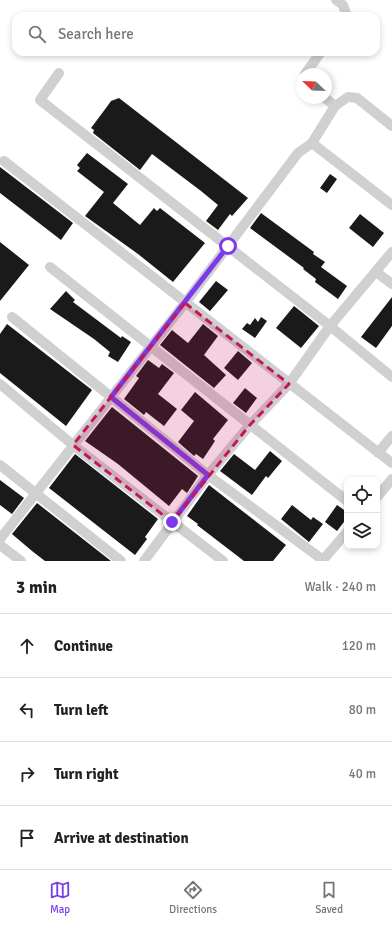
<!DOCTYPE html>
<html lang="en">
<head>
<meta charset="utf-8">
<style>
	:root { --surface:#fff; --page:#f2f2f2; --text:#222; --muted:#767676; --line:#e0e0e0; --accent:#7c3aed }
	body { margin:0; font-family:Signika,sans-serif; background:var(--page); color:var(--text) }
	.controls { position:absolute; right:12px; bottom:12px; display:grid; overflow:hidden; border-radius:8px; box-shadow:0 2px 6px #0003 }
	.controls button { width:36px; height:36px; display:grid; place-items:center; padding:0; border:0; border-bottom:1px solid var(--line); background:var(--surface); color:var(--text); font:20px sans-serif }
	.compass { position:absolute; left:296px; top:68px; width:36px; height:36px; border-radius:50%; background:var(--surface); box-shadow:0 2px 6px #0003; rotate:293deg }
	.stop { position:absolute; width:12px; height:12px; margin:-9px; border:3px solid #7c3aed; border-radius:50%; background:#fff }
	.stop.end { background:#7c3aed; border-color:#fff; box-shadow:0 1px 4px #0008 }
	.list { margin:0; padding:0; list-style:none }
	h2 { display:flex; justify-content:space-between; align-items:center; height:52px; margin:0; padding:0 16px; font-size:17px }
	h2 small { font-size:13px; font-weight:400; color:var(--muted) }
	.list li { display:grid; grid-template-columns:26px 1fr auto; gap:12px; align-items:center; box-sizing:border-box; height:64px; padding:0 16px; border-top:1px solid var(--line) }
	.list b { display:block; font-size:15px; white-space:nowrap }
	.list em { font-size:13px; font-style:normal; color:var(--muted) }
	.icon { flex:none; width:22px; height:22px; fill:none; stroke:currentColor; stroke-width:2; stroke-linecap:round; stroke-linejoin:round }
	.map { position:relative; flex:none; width:392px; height:561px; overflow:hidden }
	.search { position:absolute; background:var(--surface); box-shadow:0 2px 6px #0003; left:12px; right:12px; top:12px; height:44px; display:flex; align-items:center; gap:10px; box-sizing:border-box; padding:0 14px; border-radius:12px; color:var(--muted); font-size:15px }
	.sheet { height:308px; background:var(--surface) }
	nav { display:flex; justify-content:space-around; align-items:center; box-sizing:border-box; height:56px; border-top:1px solid var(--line); background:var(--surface); font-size:11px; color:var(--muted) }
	nav a { display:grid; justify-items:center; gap:2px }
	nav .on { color:var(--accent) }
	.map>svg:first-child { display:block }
	.building { fill:#1a1a1a }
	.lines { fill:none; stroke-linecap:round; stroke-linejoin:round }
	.street { stroke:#d0d0d0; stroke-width:10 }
	.route { stroke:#7c3aed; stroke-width:5 }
	.marked { fill:#c2185b; fill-opacity:0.2; stroke:#c2185b; stroke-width:3; stroke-dasharray:8 5; stroke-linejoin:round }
</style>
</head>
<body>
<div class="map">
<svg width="392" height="561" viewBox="0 0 392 561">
	<rect width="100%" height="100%" fill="#fff"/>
	<path class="building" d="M119,98L248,198L232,216L230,214L218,230L206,221L218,205L201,191L152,154L140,170L93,133L94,130L91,128L106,108L111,101Z
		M87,153L128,184L113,203L140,225L154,208L157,211L160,208L205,243L173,282L138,254L85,216L104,192L77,171L80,168L77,165Z
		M0,167L73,223L61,240L0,193Z
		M330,174L337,179L327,193L320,188Z
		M261,213L314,252L313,254L325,262L321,267L347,286L338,299L315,282L316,279L303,269L304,268L250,228Z
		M360,214L384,233L373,247L349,228Z
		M0,242L29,265L0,301Z
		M216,281L228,290L210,311L199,302Z
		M66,291L75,300L73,302L121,338L122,336L131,342L118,362L108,356L110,352L94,339L50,309Z
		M392,297V326L376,348L361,337Z
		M294,306L319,326L301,348L276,328Z
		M261,317L267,321L255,338L242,329L247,323L250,325L255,318L258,322Z
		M7,324L92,390L66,426L0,373V334Z
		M203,324L218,336L204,355L226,375L214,388L160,345L172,330L188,343Z
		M238,351L252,363L238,380L224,368Z
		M148,360L159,368L162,364L174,373L158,394L177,409L164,426L146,412L144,415L124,399L139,378L136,376Z
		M245,388L257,398L246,413L233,403Z
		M195,392L228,420L213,439L215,441L203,459L196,454L194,456L178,442L194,421L181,410Z
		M112,407L198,476L187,493L182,489L169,506L118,464L85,441Z
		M270,451L282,461L268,478L266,476L252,495L220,471L234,454L255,470Z
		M75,454L158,519L145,537L147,539L135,555L49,488Z
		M0,480L24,498L12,514L0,505Z
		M209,485L286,545L273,561H244L197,525L198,524L187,516Z
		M37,503L111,561H45L32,551L12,534Z
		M292,505L311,520L313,517L323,524L309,542L281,519Z
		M337,505L347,512V518L337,531L325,522Z"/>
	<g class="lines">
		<path class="street" d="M336,0L343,5L347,16
			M59,73L40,100L330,326L392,377
			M305,74L321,52
			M325,98L335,106
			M312,143L392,205
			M4,161L392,463
			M50,267L347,501
			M376,272L392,284
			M12,317L208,475L323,560
			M0,384L73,445L223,561
			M378,453L392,436
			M0,465L121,561
			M377,497L392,479
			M0,539L185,303L298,153L312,143L335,106L348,97L357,98L392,126
			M0,545L21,561
			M144,561L208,475L249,426L289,384L330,326L392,252
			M322,561L347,532"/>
	</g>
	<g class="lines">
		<path class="route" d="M172,522L208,475L111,397L228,246"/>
	</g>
	<path class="marked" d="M185,303L289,384L249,426L172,522L73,445Z"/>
</svg>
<div class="controls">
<button><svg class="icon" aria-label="locate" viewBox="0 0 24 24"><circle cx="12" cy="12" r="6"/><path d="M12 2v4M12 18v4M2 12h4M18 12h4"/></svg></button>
<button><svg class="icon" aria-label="layers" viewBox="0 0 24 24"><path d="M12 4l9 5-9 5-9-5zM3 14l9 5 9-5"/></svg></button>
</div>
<svg class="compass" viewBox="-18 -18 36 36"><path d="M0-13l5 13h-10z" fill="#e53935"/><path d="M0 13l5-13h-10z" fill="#767676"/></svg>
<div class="stop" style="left:228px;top:246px"></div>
<div class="stop end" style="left:172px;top:522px"></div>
<div class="search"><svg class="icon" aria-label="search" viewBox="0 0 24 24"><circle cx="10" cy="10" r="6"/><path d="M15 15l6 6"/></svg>Search here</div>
</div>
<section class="sheet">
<h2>3 min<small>Walk · 240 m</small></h2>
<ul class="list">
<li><svg class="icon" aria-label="ahead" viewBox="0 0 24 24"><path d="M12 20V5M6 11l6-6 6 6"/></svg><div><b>Continue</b></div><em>120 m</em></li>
<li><svg class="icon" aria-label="left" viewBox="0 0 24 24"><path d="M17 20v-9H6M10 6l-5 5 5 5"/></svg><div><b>Turn left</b></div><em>80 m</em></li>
<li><svg class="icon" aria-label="right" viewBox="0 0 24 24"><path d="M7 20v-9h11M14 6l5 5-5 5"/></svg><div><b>Turn right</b></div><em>40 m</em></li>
<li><svg class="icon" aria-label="arrive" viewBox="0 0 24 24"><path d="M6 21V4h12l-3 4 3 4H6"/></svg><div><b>Arrive at destination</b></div></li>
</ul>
</section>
<nav>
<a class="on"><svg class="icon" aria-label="map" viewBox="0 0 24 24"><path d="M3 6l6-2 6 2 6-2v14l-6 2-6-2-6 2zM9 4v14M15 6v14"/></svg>Map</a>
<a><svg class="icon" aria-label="directions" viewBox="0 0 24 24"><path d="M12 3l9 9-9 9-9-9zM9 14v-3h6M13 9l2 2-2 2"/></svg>Directions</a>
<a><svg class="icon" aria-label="saved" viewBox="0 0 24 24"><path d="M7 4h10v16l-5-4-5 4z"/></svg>Saved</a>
</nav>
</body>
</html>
